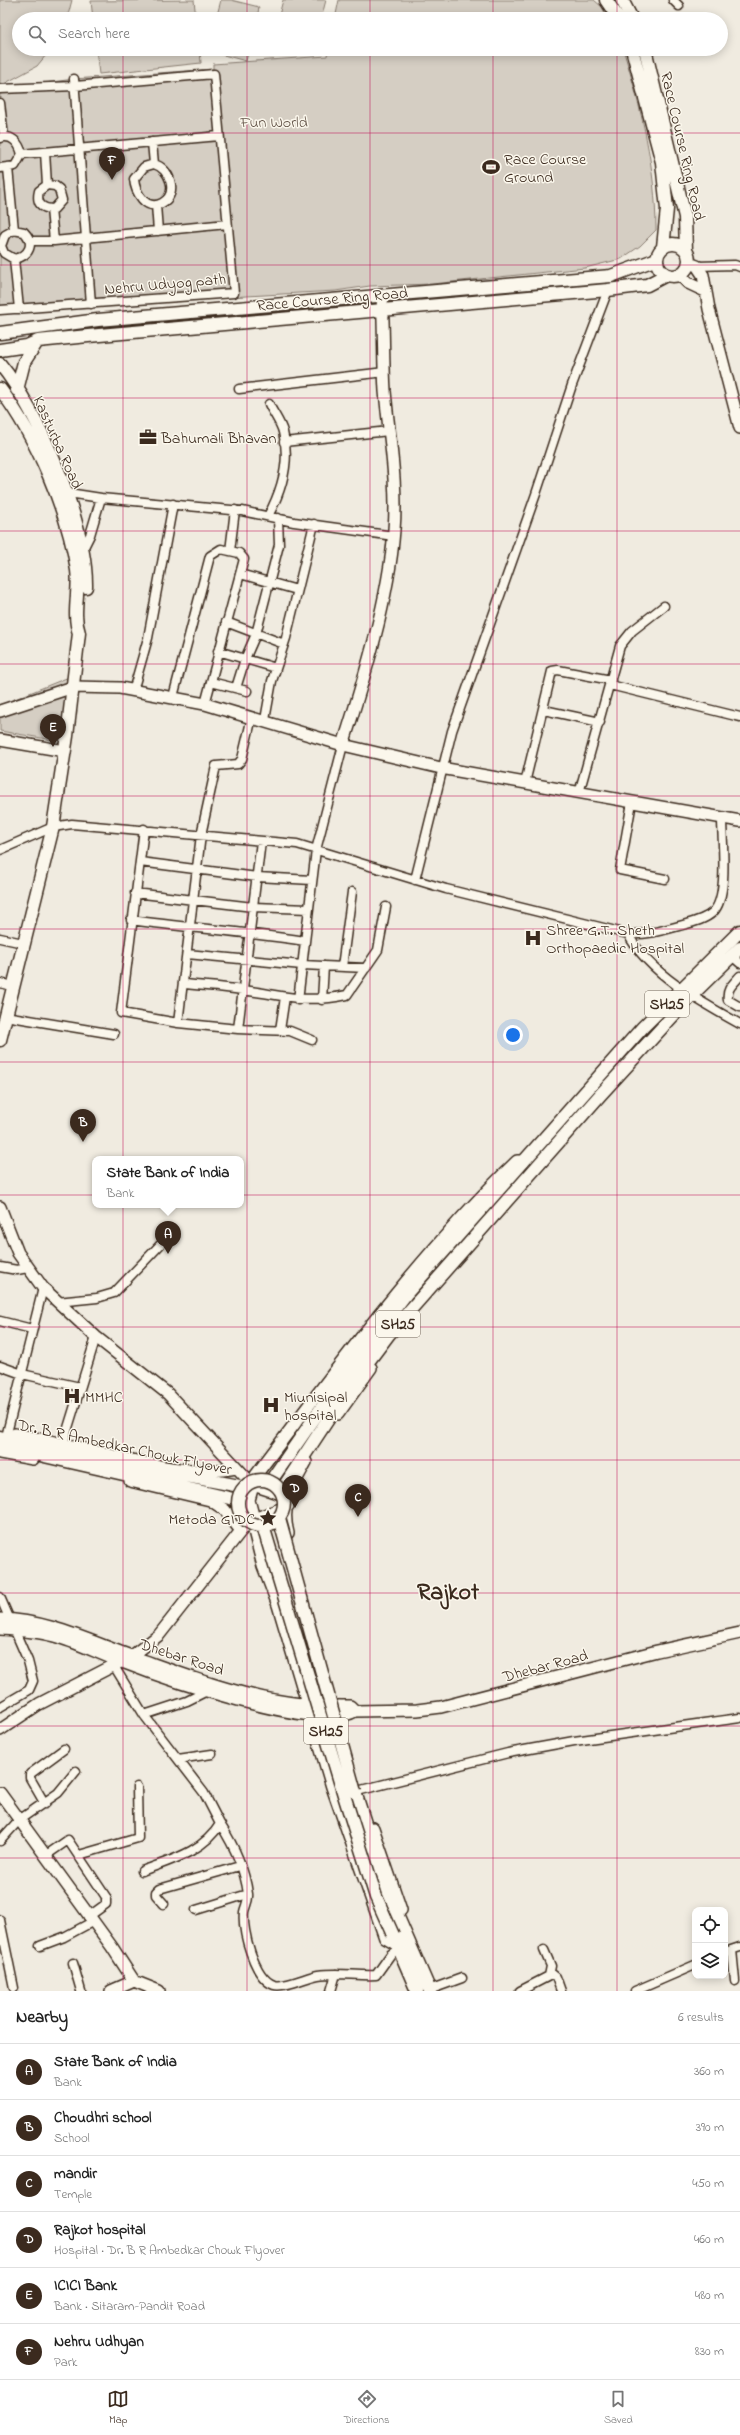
<!DOCTYPE html>
<html lang="en">
<head>
<meta charset="utf-8">
<style>
	:root { --surface:#fff; --page:#f2f2f2; --text:#222; --muted:#767676; --line:#e0e0e0; --accent:#3b2a1e }
	body { margin:0; font-family:"Indie Flower",sans-serif; background:var(--page); color:var(--text) }
	.controls { position:absolute; right:12px; bottom:12px; display:grid; overflow:hidden; border-radius:8px; box-shadow:0 2px 10px #0003 }
	.controls button { width:36px; height:36px; display:grid; place-items:center; padding:0; border:0; border-bottom:1px solid var(--line); background:var(--surface); color:var(--text); font:20px sans-serif }
	.you { position:absolute; left:513px; top:1035px; width:14px; height:14px; margin:-10px; border:3px solid #fff; border-radius:50%; background:#1a73e8; box-shadow:0 0 0 6px #1a73e833 }
	.badge { display:grid; place-items:center; width:26px; height:26px; border-radius:50%; background:var(--accent); color:#fff; font-size:13px; font-weight:700 }
	.pin { position:absolute; translate:-50% -33px; filter:drop-shadow(0 1px 2px #0008) }
	.pin::after { content:''; position:absolute; top:21px; width:14px; height:12px; background:inherit; clip-path:polygon(0 0,100% 0,50% 100%) }
	.popup { position:absolute; left:92px; top:1156px; width:152px; height:52px; box-sizing:border-box; display:grid; place-content:center; border-radius:8px; background:var(--surface); filter:drop-shadow(0 1px 3px #0005); font-size:13px; white-space:nowrap; color:var(--muted) }
	.popup b { font-size:15px; color:var(--text) }
	.popup::after { content:''; position:absolute; left:50%; top:100%; margin-left:-8px; border:8px solid transparent; border-top-color:var(--surface) }
	.list { margin:0; padding:0; list-style:none }
	h2 { display:flex; justify-content:space-between; align-items:center; height:52px; margin:0; padding:0 16px; font-size:17px }
	h2 small { font-size:13px; font-weight:400; color:var(--muted) }
	.list li { display:grid; grid-template-columns:26px 1fr auto; gap:12px; align-items:center; box-sizing:border-box; height:56px; padding:0 16px; border-top:1px solid var(--line) }
	.list b { display:block; font-size:15px; white-space:nowrap }
	.list p { margin:0; font-size:13px; white-space:nowrap; color:var(--muted) }
	.list em { font-size:13px; font-style:normal; color:var(--muted) }
	.icon { flex:none; width:22px; height:22px; fill:none; stroke:currentColor; stroke-width:2; stroke-linecap:round; stroke-linejoin:round }
	.map { position:relative; flex:none; width:740px; height:1991px; overflow:hidden }
	.search { position:absolute; background:var(--surface); box-shadow:0 2px 10px #0003; left:12px; right:12px; top:12px; height:44px; display:flex; align-items:center; gap:10px; box-sizing:border-box; padding:0 14px; border-radius:22px; color:var(--muted); font-size:15px }
	.sheet { height:388px; background:var(--surface) }
	nav { display:flex; justify-content:space-around; align-items:center; box-sizing:border-box; height:56px; border-top:1px solid var(--line); background:var(--surface); font-size:11px; color:var(--muted) }
	nav a { display:grid; justify-items:center; gap:2px }
	nav .on { color:var(--accent) }
	.map>svg:first-child { display:block }
	.green { fill:#d5cec3; stroke:#887c70 }
	.lines { fill:none; stroke-linecap:round; stroke-linejoin:round }
	.street-casing { stroke:#3b2a1e; stroke-width:11 }
	.secondary-casing { stroke:#3b2a1e; stroke-width:14 }
	.primary-casing { stroke:#3b2a1e; stroke-width:15 }
	.street { stroke:#fbf7ec; stroke-width:8 }
	.secondary { stroke:#fbf7ec; stroke-width:11 }
	.primary { stroke:#fbf7ec; stroke-width:12 }
	.primary-bridge-casing { stroke:#3b2a1e; stroke-width:15; stroke-linecap:butt }
	.primary-bridge { stroke:#fbf7ec; stroke-width:12 }
	.grid { fill:none; stroke:#c2185b; stroke-width:1; stroke-opacity:0.55 }
	.labels { text-anchor:middle; stroke-width:3; stroke-linejoin:round; paint-order:stroke }
	.shield { fill:#fbf7ec; stroke:#75685c; stroke-width:1 }
	.shield-label { font-size:15px; font-weight:bold; fill:#3b2a1e }
	.park-label { font-size:16px; fill:#625347; stroke:#fbf7ec }
	.street-label { font-size:16px; fill:#3b2a1e; stroke:#fbf7ec }
	.poi-label { font-size:16px; fill:#3b2a1e; stroke:#fbf7ec; text-anchor:start }
	.town-label { font-size:24px; font-weight:bold; fill:#3b2a1e; stroke:#fbf7ec }
</style>
</head>
<body>
<div class="map">
<svg width="740" height="1991" viewBox="0 0 740 1991">
	<rect width="100%" height="100%" fill="#f0ebe0"/>
	<filter id="ink" filterUnits="userSpaceOnUse"><feTurbulence type="fractalNoise" baseFrequency=".025" numOctaves="2"/><feDisplacementMap in="SourceGraphic" scale="8" xChannelSelector="R" yChannelSelector="G"/><feConvolveMatrix kernelMatrix="1 2 1 2 8 2 1 2 1" color-interpolation-filters="sRGB"/></filter>
	<g filter="url(#ink)">
		<path class="green" d="M0,0H72L67,19H19V49H51L37,66L0,86Z
			M194,0L196,19H93L91,1Z
			M221,0H231L259,7L257,19H216Z
			M283,0H326L321,19H278Z
			M339,0H594L602,7L608,19H335Z
			M96,49H200L201,63L99,74Z
			M209,49H249L246,61L208,51Z
			M328,49H623C641,108 656,168 656,230L640,246L621,259L585,268L432,284L370,286L335,291L0,310V89L74,79L213,69V64L327,56Z
			M74,675L65,742L0,731V705Z"/>
		<g class="lines">
			<g class="street-casing">
				<path id="street" d="M673,0L679,6
					M74,79L91,304
					M0,89L75,86L214,74L234,293L0,310
					M0,103L4,137
					M0,138C12,134 19,143 22,154L15,166L0,168
					M152,142L154,164C170,168 179,194 162,203C145,212 135,191 134,179L144,167L154,164
					M45,152L47,185L55,186L59,189L62,200L54,209C41,209 36,203 39,191L47,185
					M22,154L219,136
					M8,168L14,230L24,232C35,243 30,256 14,259L4,253L1,246L5,235L14,230
					M156,205L158,231
					M51,209L54,241
					M30,241H54L227,224
					M14,259L19,309
					M697,266L735,265L740,267
					M239,389L385,372
					M284,442L389,431
					M62,492L101,498
					M268,516C282,490 291,462 283,432C281,423 273,413 269,404
					M83,549L90,535L101,498L242,511L294,522L394,536
					M230,551L235,510
					M240,574L297,590
					M226,622L284,644
					M218,651L276,668
					M211,682L247,691
					M610,685L740,717
					M236,688L245,659L256,634L279,545L278,518
					M133,691L148,638L173,504
					M173,697L210,556L221,549L239,553L244,559L205,704
					M544,710L600,722
					M265,720L272,681L286,638L314,524
					M525,783L552,671L558,670L611,680
					M579,793L620,646L632,631L664,606
					M632,802L620,870L665,879
					M144,829L121,1013L178,1023L201,835L216,766L238,764L242,759L252,717
					M0,850L53,827L72,824L297,844L446,889L628,934C646,935 661,931 679,926C690,923 705,920 713,912C729,897 722,841 722,819
					M140,862L257,877L312,880
					M415,880L452,731L536,494L572,385L608,290
					M135,893L253,907L309,909
					M131,920C189,928 247,932 305,941
					M628,934C648,973 702,1003 740,1024
					M0,938L23,943
					M187,954L302,965L366,968
					M732,956L740,963
					M342,967L352,892
					M740,976C733,984 726,989 728,1000L740,1007
					M0,983L13,986
					M184,984C203,986 223,987 242,990C284,995 304,1004 347,995L378,950L386,907
					M298,1000L316,850L343,745
					M322,1000L324,966
					M5,1016L114,1034
					M178,1023L238,1029L261,841
					M238,1029L290,1031L312,1040
					M280,1030L285,997
					M0,1267L17,1270L28,1268
					M57,1302L97,1298L114,1293L160,1245
					M0,1321L32,1329
					M0,1366L22,1374L80,1387
					M7,1433L43,1288
					M63,1444L96,1337
					M0,1597L28,1661L33,1681L29,1690L0,1707
					M114,1666L144,1715L204,1793L220,1824C203,1852 171,1860 142,1871
					M144,1715L187,1701L207,1691
					M178,1759L212,1754
					M361,1790L508,1753L574,1741L740,1718
					M45,1804L30,1778V1774L64,1749
					M220,1824C233,1844 245,1870 248,1894C249,1901 245,1906 244,1912C242,1931 254,1978 274,1985C284,1988 307,1977 318,1975C338,1972 357,1976 376,1975L391,1954L400,1948
					M0,1841L19,1820L58,1793L76,1771
					M79,1855L138,1838L137,1787
					M45,1856L68,1840L106,1897V1904L88,1917
					M164,1904L156,1895V1892L159,1889L240,1866
					M196,1910L248,1894
					M0,1920L14,1988
					M40,1946L64,1937L92,1922
					M732,1950L735,1981
					M725,1952L740,1947
					M73,1963L81,1991
					M551,1973L556,1977L561,1991
					M429,1990L462,1978
					M331,1991L336,1974
					M520,1991L549,1976L551,1966L544,1950
					M635,1991L695,1965"/>
			</g>
			<g class="secondary-casing">
				<path id="secondary" d="M689,263L697,266L703,275L709,309L740,428
					M680,275L688,283L705,291
					M0,711L73,687L120,688L205,704L343,745L441,768L740,821
					M0,740L65,751
					M343,745C364,679 389,599 394,530C398,485 389,436 385,391C383,359 384,328 382,297
					M0,1207L18,1253L43,1288L96,1337L168,1394L253,1485L287,1496
					M338,1414L371,1368
					M15,1434C40,1439 65,1444 90,1450C134,1460 191,1478 237,1468
					M0,1453L33,1459
					M130,1481L210,1500L225,1510L241,1531
					M288,1533C280,1504 293,1486 306,1462
					M0,1619C48,1620 89,1641 134,1657C188,1676 244,1698 301,1704C317,1706 334,1706 350,1706L355,1711
					M0,1629C18,1630 36,1631 54,1636C77,1642 99,1654 122,1662C163,1678 320,1733 355,1711L417,1710L441,1707L657,1651L740,1633
					M0,1730L39,1704L132,1656L159,1635L244,1527L254,1519L288,1506
					M0,1793L112,1947L134,1981
					M373,1828L401,1910
					M399,1946L385,1938L332,1787L278,1605L263,1566L254,1531V1519L249,1500L256,1475C337,1368 420,1254 517,1161H523
					M111,1991L134,1981L159,1991"/>
			</g>
			<g class="primary-casing">
				<path id="primary" d="M606,0L619,19
					M622,0L632,19
					M632,49L662,162L667,209L663,247
					M645,49L685,217L686,251
					M657 260a16 16 0 1 1 32 0a16 16 0 1 1-32 0Z
					M0,333L98,320L611,276L657,259
					M0,350L27,346L38,341L88,336L608,290L647,285L666,275
					M0,364C39,411 87,526 86,587
					M0,389C36,436 68,511 77,570C80,590 72,613 79,633L67,736L53,827L0,1040
					M17,390L24,362L37,342
					M0,1437L128,1465L245,1487
					M0,1446L238,1500
					M270,1482L354,1361L406,1294L643,1027L740,931
					M281,1491L350,1386L389,1334L601,1094L692,995L740,948
					M355,1792L387,1892L430,1991
					M393,1935L417,1991"/>
			</g>
			<use href="#street" class="street"/>
			<use href="#secondary" class="secondary"/>
			<use href="#primary" class="primary"/>
			<g class="primary-bridge-casing">
				<path id="primary-bridge" d="M238 1503a23 23 0 1 1 46 0a23 23 0 1 1-46 0Z
					M279,1518L355,1792
					M263,1526L344,1795L376,1897L393,1935"/>
			</g>
			<use href="#primary-bridge" class="primary-bridge"/>
		</g>
	</g>
	<path class="grid" d="M123,0V19M247,0V19M370,0V19M493,0V19M617,0V19M123,49V1991M247,49V1991M370,49V1991M493,49V1991M617,49V1991M0,133H740M0,265H740M0,398H740M0,531H740M0,664H740M0,796H740M0,929H740M0,1062H740M0,1195H740M0,1327H740M0,1460H740M0,1593H740M0,1726H740M0,1858H740"/>
	<defs>
		<g id="stadium-bare" transform="scale(1.38)"><path d="M0-5a6.5 5 0 1 0 0 10a6.5 5 0 1 0 0-10ZM-3.5-1.8h7v3.6h-7Z" fill="#3b2a1e" stroke="#fbf7ec" stroke-width="2.5" paint-order="stroke"/></g>
		<g id="office-bare" transform="scale(1.38)"><path d="M-6-3h4V-5.5h4V-3h4V5H-6ZM-1-4.5V-3h2v-1.5ZM-6 0V1H6V0Z" fill="#3b2a1e" stroke="#fbf7ec" stroke-width="2.5" paint-order="stroke"/></g>
		<g id="hospital-bare" transform="scale(1.38)"><path d="M-5-5h3v3.5h4V-5h3V5h-3V1.5h-4V5h-3Z" fill="#3b2a1e" stroke="#fbf7ec" stroke-width="2.5" paint-order="stroke"/></g>
		<g id="sight-bare" transform="scale(1.38)"><path d="M0-6L1.8-2.2L6-1.7L2.9 1.2L3.7 5.4L0 3.3L-3.7 5.4L-2.9 1.2L-6-1.7L-1.8-2.2Z" fill="#3b2a1e" stroke="#fbf7ec" stroke-width="2.5" paint-order="stroke"/></g>
	</defs>
	<g fill-rule="evenodd">
		<use href="#stadium-bare" x="491" y="167"/>
		<use href="#office-bare" x="148" y="437"/>
		<use href="#hospital-bare" x="533" y="938"/>
		<use href="#hospital-bare" x="72" y="1396"/>
		<use href="#hospital-bare" x="271" y="1405"/>
		<use href="#sight-bare" x="268" y="1518"/>
	</g>
	<g class="labels">
		<g class="shield">
			<rect x="645" y="991" width="44" height="26" rx="3"/>
			<rect x="376" y="1311" width="44" height="26" rx="3"/>
			<rect x="304" y="1718" width="44" height="26" rx="3"/>
		</g>
		<g class="shield-label">
			<text x="667" y="1009">SH25</text>
			<text x="398" y="1329">SH25</text>
			<text x="326" y="1736">SH25</text>
		</g>
		<g class="park-label">
			<text x="274" y="127">Fun World</text>
		</g>
		<g class="street-label">
			<text transform="translate(684 146) rotate(77)" y="6">Race Course Ring Road</text>
			<text transform="translate(165 283) rotate(-5)" y="6">Nehru Udyog path</text>
			<text transform="translate(332 298) rotate(-5)" y="6">Race Course Ring Road</text>
			<text transform="translate(59 442) rotate(66)" y="6">Kasturba Road</text>
			<text transform="translate(125 1446) rotate(12)" y="6">Dr. B R Ambedkar Chowk Flyover</text>
			<text transform="translate(182 1656) rotate(18)" y="6">Dhebar Road</text>
			<text transform="translate(545 1665) rotate(-15)" y="6">Dhebar Road</text>
		</g>
		<g class="poi-label">
			<text x="504" y="164">Race Course<tspan x="504" dy="18">Ground</tspan></text>
			<text x="161" y="443">Bahumali Bhavan</text>
			<text x="546" y="935">Shree G.T. Sheth<tspan x="546" dy="18">Orthopaedic Hospital</tspan></text>
			<text x="85" y="1402">MMHC</text>
			<text x="284" y="1402">Miunisipal<tspan x="284" dy="18">hospital</tspan></text>
			<text x="255" y="1524" text-anchor="end">Metoda GIDC</text>
		</g>
		<g class="town-label">
			<text x="448" y="1599">Rajkot</text>
		</g>
	</g>
</svg>
<div class="controls">
<button><svg class="icon" aria-label="locate" viewBox="0 0 24 24"><circle cx="12" cy="12" r="6"/><path d="M12 2v4M12 18v4M2 12h4M18 12h4"/></svg></button>
<button><svg class="icon" aria-label="layers" viewBox="0 0 24 24"><path d="M12 4l9 5-9 5-9-5zM3 14l9 5 9-5"/></svg></button>
</div>
<div class="you"></div>
<div class="pin badge" style="left:168px;top:1254px">A</div>
<div class="popup"><b>State Bank of India</b>Bank</div>
<div class="pin badge" style="left:83px;top:1142px">B</div>
<div class="pin badge" style="left:358px;top:1517px">C</div>
<div class="pin badge" style="left:295px;top:1508px">D</div>
<div class="pin badge" style="left:53px;top:747px">E</div>
<div class="pin badge" style="left:112px;top:180px">F</div>
<div class="search"><svg class="icon" aria-label="search" viewBox="0 0 24 24"><circle cx="10" cy="10" r="6"/><path d="M15 15l6 6"/></svg>Search here</div>
</div>
<section class="sheet">
<h2>Nearby<small>6 results</small></h2>
<ul class="list">
<li><span class="badge">A</span><div><b>State Bank of India</b><p>Bank</p></div><em>360 m</em></li>
<li><span class="badge">B</span><div><b>Choudhri school</b><p>School</p></div><em>390 m</em></li>
<li><span class="badge">C</span><div><b>mandir</b><p>Temple</p></div><em>450 m</em></li>
<li><span class="badge">D</span><div><b>Rajkot hospital</b><p>Hospital · Dr. B R Ambedkar Chowk Flyover</p></div><em>460 m</em></li>
<li><span class="badge">E</span><div><b>ICICI Bank</b><p>Bank · Sitaram-Pandit Road</p></div><em>480 m</em></li>
<li><span class="badge">F</span><div><b>Nehru Udhyan</b><p>Park</p></div><em>830 m</em></li>
</ul>
</section>
<nav>
<a class="on"><svg class="icon" aria-label="map" viewBox="0 0 24 24"><path d="M3 6l6-2 6 2 6-2v14l-6 2-6-2-6 2zM9 4v14M15 6v14"/></svg>Map</a>
<a><svg class="icon" aria-label="directions" viewBox="0 0 24 24"><path d="M12 3l9 9-9 9-9-9zM9 14v-3h6M13 9l2 2-2 2"/></svg>Directions</a>
<a><svg class="icon" aria-label="saved" viewBox="0 0 24 24"><path d="M7 4h10v16l-5-4-5 4z"/></svg>Saved</a>
</nav>
</body>
</html>
